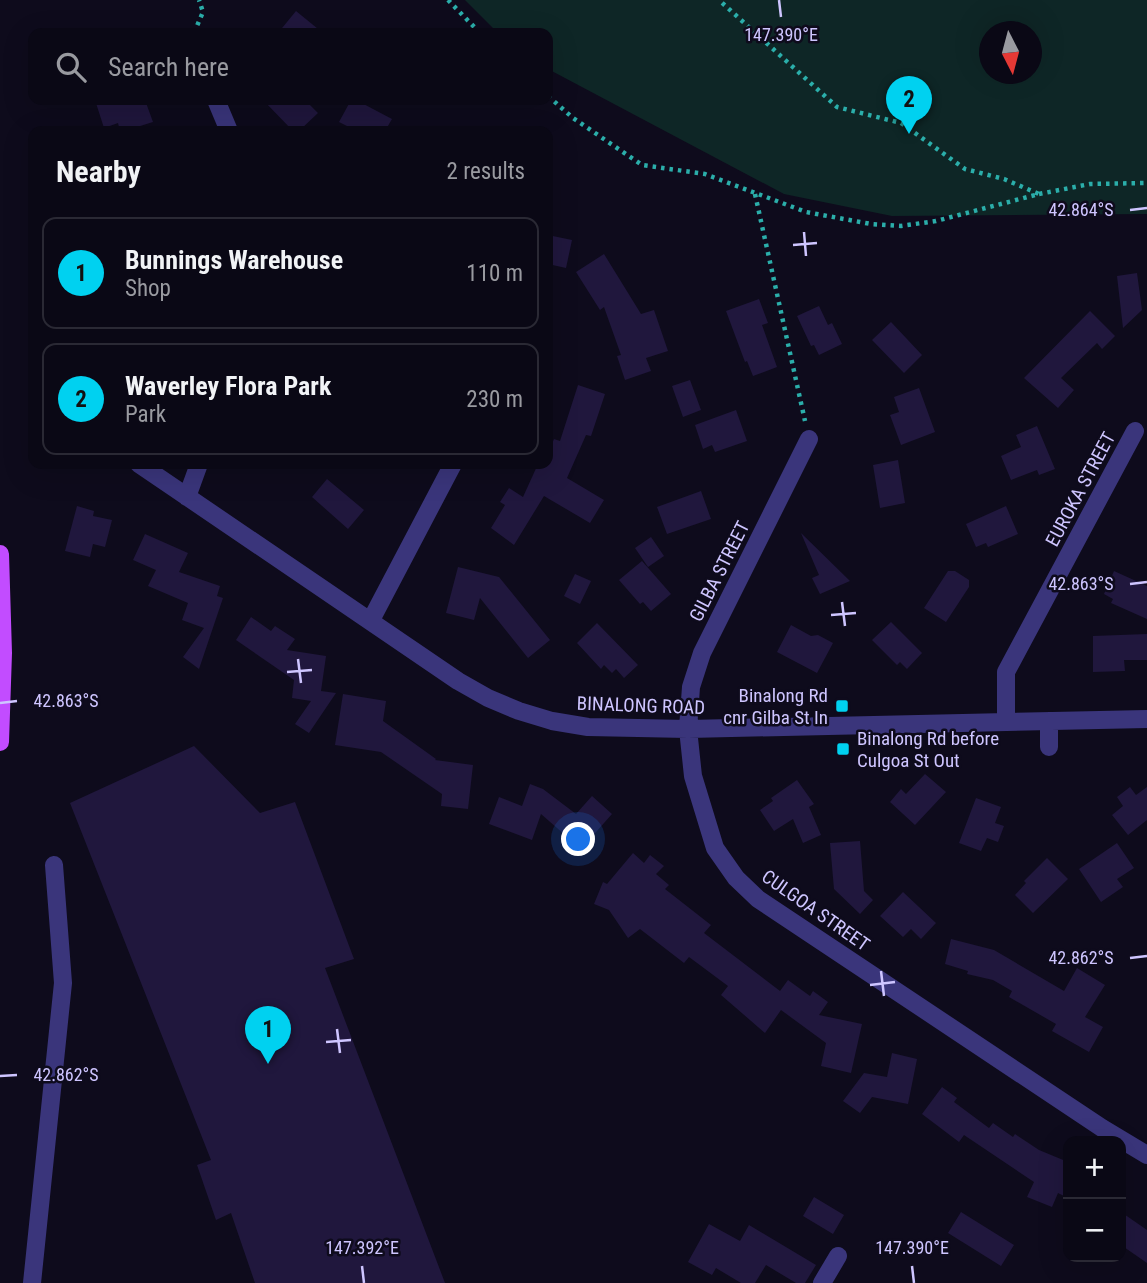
<!DOCTYPE html>
<html lang="en">
<head>
<meta charset="utf-8">
<style>
	:root { --surface:#0a0815; --page:#181622; --text:#f1f3f6; --muted:#999aa0; --line:#2a2934; --accent:#00d1f0 }
	body { margin:0; font-family:"Roboto Condensed",sans-serif; background:var(--page); color:var(--text) }
	.controls { position:absolute; right:21px; bottom:21px; display:grid; overflow:hidden; border-radius:14px; box-shadow:0 7px 28px #0002 }
	.controls button { width:63px; height:63px; display:grid; place-items:center; padding:0; border:0; border-bottom:2px solid var(--line); background:var(--surface); color:var(--text); font:35px sans-serif }
	.compass { position:absolute; left:979px; top:21px; width:63px; height:63px; border-radius:50%; background:var(--surface); box-shadow:0 7px 28px #0002; rotate:174deg }
	.you { position:absolute; left:579px; top:840px; width:24px; height:24px; margin:-18px; border:5px solid #fff; border-radius:50%; background:#1a73e8; box-shadow:0 0 0 10px #1a73e833 }
	.badge { display:grid; place-items:center; width:46px; height:46px; border-radius:50%; background:var(--accent); color:#111; font-size:23px; font-weight:700 }
	.pin { position:absolute; translate:-50% -58px; filter:drop-shadow(0 2px 4px #0008) }
	.pin::after { content:''; position:absolute; top:37px; width:24px; height:21px; background:inherit; clip-path:polygon(0 0,100% 0,50% 100%) }
	.list { margin:0; padding:0; list-style:none }
	h2 { display:flex; justify-content:space-between; align-items:center; height:91px; margin:0; padding:0 28px; font-size:30px }
	h2 small { font-size:23px; font-weight:400; color:var(--muted) }
	.list li { display:grid; grid-template-columns:46px 1fr auto; gap:21px; align-items:center; box-sizing:border-box; height:112px; margin:0 14px 14px; padding:0 14px; border:2px solid var(--line); border-radius:14px }
	.list b { display:block; font-size:26px; white-space:nowrap }
	.list p { margin:0; font-size:23px; white-space:nowrap; color:var(--muted) }
	.list em { font-size:23px; font-style:normal; color:var(--muted) }
	.icon { flex:none; width:38px; height:38px; fill:none; stroke:currentColor; stroke-width:2; stroke-linecap:round; stroke-linejoin:round }
	.map { position:relative; flex:none; width:1147px; height:1283px; overflow:hidden }
	.search { position:absolute; background:var(--surface); box-shadow:0 7px 28px #0002; left:28px; top:28px; width:525px; height:77px; display:flex; align-items:center; gap:18px; box-sizing:border-box; padding:0 24px; border-radius:14px; color:var(--muted); font-size:26px }
	.panel { position:absolute; background:var(--surface); box-shadow:0 7px 28px #0002; left:28px; top:126px; width:525px; height:343px; border-radius:14px }
	.map>svg:first-child { display:block }
	.green { fill:#0e2626; fill-rule:evenodd }
	.building { fill:#20173d }
	.lines { fill:none; stroke-linecap:round; stroke-linejoin:round }
	.path { stroke:#2baeaa; stroke-width:4.5; stroke-dasharray:3.5 5; stroke-linecap:butt }
	.minor { stroke:#3a357b; stroke-width:18 }
	.major { stroke:#c24cff; stroke-width:18 }
	.ticks { fill:none; stroke:#cec5ff; stroke-width:2.5 }
	.poi-dot { fill:#00d1f0; stroke:#0e0b1c; stroke-width:2.5 }
	.labels { text-anchor:middle; stroke-width:5; stroke-linejoin:round; paint-order:stroke }
	.street-label { font-size:19px; fill:#cec5ff; stroke:#0e0b1c }
	.poi-label { font-size:19px; fill:#cec5ff; stroke:#0e0b1c; text-anchor:end }
	.ticks-label { font-size:18px; text-anchor:middle; fill:#cec5ff; stroke:#0e0b1c; stroke-width:5; stroke-linejoin:round; paint-order:stroke }
</style>
</head>
<body>
<div class="map">
<svg width="1147" height="1283" viewBox="0 0 1147 1283">
	<rect width="100%" height="100%" fill="#0e0b1c"/>
	<path class="green" d="M465,0H1147V214L892,216L784,194L548,69V33H498ZM990,32H1032V74H990Z"/>
	<path class="building" d="M296,11L323,33H278Z
		M95,100H145L153,122L124,131H120L118,123L104,128Z
		M263,100H305L318,113L299,131H293Z
		M351,100H356L392,119L385,131H357L339,122Z
		M548,235L572,240L566,268L548,264Z
		M604,254L641,314L654,310L668,351L646,358L651,371L625,380L617,356L621,355L604,307L600,310L576,272Z
		M1137,273L1142,310L1123,328L1117,276Z
		M759,299L768,323L762,325L777,367L753,376L747,361L745,362L726,311Z
		M819,306L828,325L832,323L842,344L819,355L814,345L811,346L797,316Z
		M1090,311L1115,336L1102,349L1097,343L1061,378L1074,390L1058,408L1024,378Z
		M891,322L922,355L904,373L872,340Z
		M690,380L701,410L683,417L672,386Z
		M578,385L605,394L591,436L586,435L567,478L604,500L590,523L544,496L514,545L491,528L505,505L500,502L509,488L523,497L538,464H548V453L554,439L560,441Z
		M919,388L935,432L901,445L890,415L899,412L894,397Z
		M736,410L747,441L715,452L712,445L703,449L695,425Z
		M1037,426L1055,469L1039,475L1037,470L1011,480L1001,456L1021,447L1016,435Z
		M898,460L905,503L880,508L873,465Z
		M327,479L364,510L348,529L312,497Z
		M701,491L711,519L667,534L657,507Z
		M77,506L94,511L93,516L112,520L105,547L93,544L90,557L65,551Z
		M1006,506L1018,534L988,547L986,543L976,547L966,524Z
		M801,533L850,581L820,594L812,578L819,575Z
		M145,534L188,553L179,572L220,586L217,596L223,598L199,669L183,657L204,628L182,620L188,603L148,586L156,570L133,560Z
		M651,537L664,556L648,567L635,548Z
		M642,561L671,594L651,611L643,602L640,604L619,580Z
		M458,567L499,577L550,640L528,658L480,598L474,620L446,613Z
		M948,571H955L969,580V587L946,622L924,608Z
		M1114,571L1147,586V619L1111,603L1113,599L1104,594Z
		M575,574L591,581L580,604L564,596Z
		M251,617L271,631L275,626L295,639L287,650L326,656L321,691L336,693L309,733L295,724L311,701L292,698L294,680L236,640Z
		M891,622L922,653L907,669L900,662L897,665L872,640Z
		M597,623L638,665L624,678L616,669L612,673L604,665L601,669L577,643Z
		M791,625L811,636L818,635L833,643L817,673L777,652Z
		M1147,634V660H1124L1125,671L1093,672V636Z
		M343,694L386,701L383,721L436,759L435,760L473,765L468,809L441,806L442,794L381,752L335,745Z
		M194,746L260,813L295,802L354,959L325,968L445,1283H255L231,1213L216,1220L197,1165L211,1160L70,803Z
		M925,774L946,792L915,825L890,802L901,789L906,794Z
		M797,780L814,804L809,807L821,835L803,843L793,819L774,831L760,810L773,801L771,798Z
		M530,784L543,789L576,814L592,796L612,814L581,849L541,814L532,840L489,824L499,797L522,806Z
		M1130,787L1136,795L1147,787V820L1128,835L1112,815L1123,806L1117,797Z
		M976,798L1001,807L995,823L1004,826L998,842L987,838L981,851L959,843Z
		M860,841L864,891L873,900L860,914L834,889L830,843Z
		M1117,843L1134,868L1117,879L1123,887L1101,902L1079,869Z
		M633,853L644,863L650,855L664,866L656,874L669,885L665,889L711,925L704,933L780,991L788,980L810,996L813,991L828,1002L819,1015L862,1024L851,1073L821,1066L826,1043L781,1010L765,1033L721,995L728,986L689,957L684,963L640,929L628,938L609,910L594,904L603,882L607,884Z
		M1047,858L1068,879L1033,913L1015,895L1026,883L1024,881Z
		M903,892L936,923L921,939L911,929L903,937L880,916Z
		M951,939L994,950L1064,991L1077,968L1105,985L1085,1017L1103,1027L1089,1052L1052,1031L1056,1024L1009,997L1012,991L993,980L967,974L968,971L945,964Z
		M892,1053L917,1059L908,1104L872,1097L860,1113L843,1101L864,1073L887,1077Z
		M942,1087L957,1098L954,1102L989,1128L993,1123L1013,1137L1015,1134L1039,1150L1068,1162V1198L1058,1193L1052,1207L1027,1197L1034,1182L964,1135L959,1142L922,1114Z
		M814,1197L844,1215L833,1234L803,1216Z
		M961,1212L1014,1245L1001,1266L948,1233Z
		M1121,1212L1147,1230V1263L1121,1245Z
		M709,1224L740,1241L749,1225L816,1265L805,1283H796L766,1265L755,1283H741L716,1268L712,1275L688,1262Z"/>
	<g class="lines">
		<path class="path" d="M448,0L480,33
			M194,33L203,12L199,0
			M548,96L573,118L642,165L705,174L806,212L871,224L901,226L936,221L1039,194L1004,179L965,169L901,123L837,107L719,0
			M755,194L805,421
			M1039,194L1090,184L1147,183"/>
		<path class="minor" d="M216,100L229,131
			M809,439L702,653L691,687L688,729L693,776L715,848L736,878L758,899L1102,1128L1147,1155
			M139,464L458,681L488,698L519,711L552,721L588,727L688,729L1147,719
			M187,497L199,464
			M371,620L453,464
			M1006,721V672L1135,431
			M1049,721V747
			M32,1283L63,983L54,865
			M822,1283L838,1256"/>
		<path class="major" d="M0,554L3,653L0,742"/>
	</g>
	<path class="ticks" d="M779,0L781,17M1130,210L1147,208M804,232L806,256M793,245L817,243M1130,584L1147,582M842,602L845,626M831,615L856,613M298,659L301,683M287,672L312,670M0,703L17,701M1130,958L1147,956M881,971L884,996M870,985L895,982M337,1029L340,1053M326,1042L351,1040M0,1076L17,1075M362,1266L364,1283M912,1266L914,1283"/>
	<g class="poi-dot">
		<rect x="835" y="699" width="14" height="14" rx="3.5"/>
		<rect x="836" y="742" width="14" height="14" rx="3.5"/>
	</g>
	<g class="labels">
		<g class="street-label">
			<text transform="translate(1080 489) rotate(-62)" y="7">EUROKA STREET</text>
			<text transform="translate(719 571) rotate(-63)" y="7">GILBA STREET</text>
			<text transform="translate(641 705) rotate(2)" y="7">BINALONG ROAD</text>
			<text transform="translate(816 910) rotate(35)" y="7">CULGOA STREET</text>
		</g>
		<g class="poi-label">
			<text x="828" y="702">Binalong Rd<tspan x="828" dy="22">cnr Gilba St In</tspan></text>
			<text x="857" y="745" text-anchor="start">Binalong Rd before<tspan x="857" dy="22">Culgoa St Out</tspan></text>
		</g>
	</g>
	<g class="ticks-label">
		<text x="781" y="41">147.390°E</text>
		<text x="1081" y="216">42.864°S</text>
		<text x="1081" y="590">42.863°S</text>
		<text x="66" y="707">42.863°S</text>
		<text x="1081" y="964">42.862°S</text>
		<text x="66" y="1081">42.862°S</text>
		<text x="362" y="1254">147.392°E</text>
		<text x="912" y="1254">147.390°E</text>
	</g>
</svg>
<div class="controls">
<button>+</button>
<button>−</button>
</div>
<svg class="compass" viewBox="-18 -18 36 36"><path d="M0-13l5 13h-10z" fill="#e53935"/><path d="M0 13l5-13h-10z" fill="#999aa0"/></svg>
<div class="you"></div>
<div class="pin badge" style="left:268px;top:1064px">1</div>
<div class="pin badge" style="left:909px;top:134px">2</div>
<div class="search"><svg class="icon" aria-label="search" viewBox="0 0 24 24"><circle cx="10" cy="10" r="6"/><path d="M15 15l6 6"/></svg>Search here</div>
<section class="panel">
<h2>Nearby<small>2 results</small></h2>
<ul class="list">
<li><span class="badge">1</span><div><b>Bunnings Warehouse</b><p>Shop</p></div><em>110 m</em></li>
<li><span class="badge">2</span><div><b>Waverley Flora Park</b><p>Park</p></div><em>230 m</em></li>
</ul>
</section>
</div>
</body>
</html>
